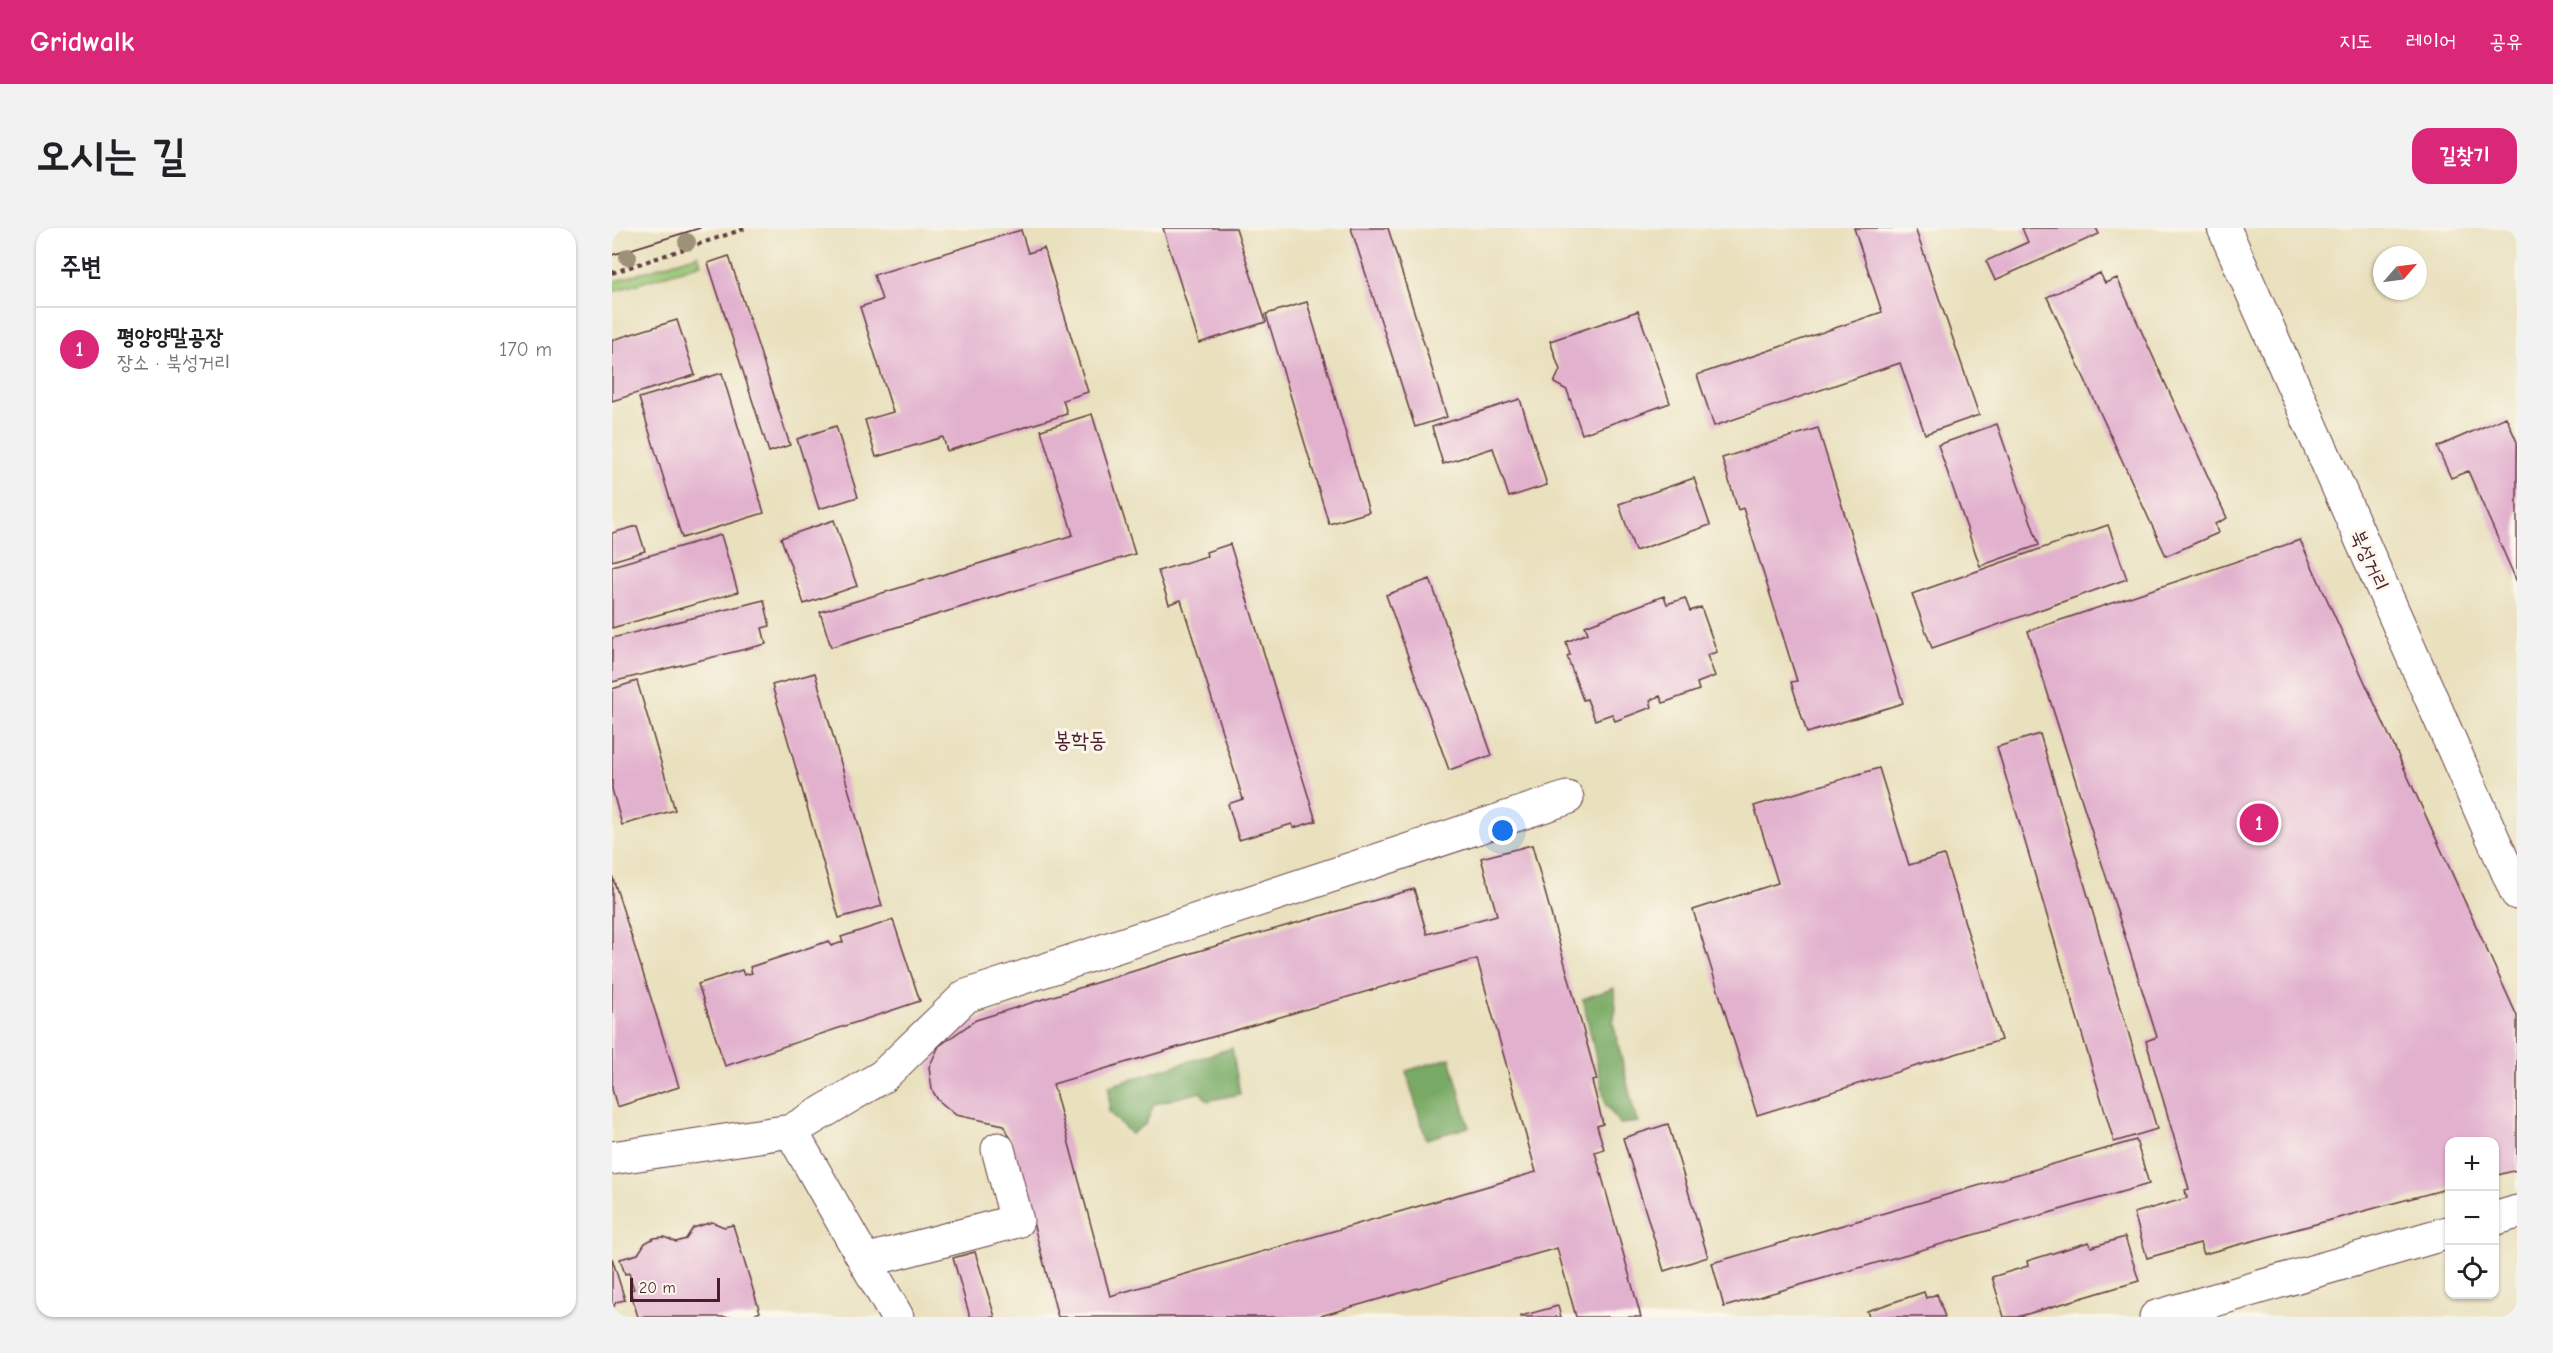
<!DOCTYPE html>
<html lang="ko">
<head>
<meta charset="utf-8">
<style>
	:root { --surface:#fff; --page:#f2f2f2; --text:#202124; --muted:#757577; --line:#e0e0e0; --accent:#db2777 }
	body { margin:0; font-family:"Comic Neue","Poor Story",sans-serif; background:var(--page); color:var(--text) }
	.controls { position:absolute; right:18px; bottom:18px; display:grid; overflow:hidden; border-radius:12px; box-shadow:0 2px 4px #0004 }
	.controls button { width:54px; height:54px; display:grid; place-items:center; padding:0; border:0; border-bottom:2px solid var(--line); background:var(--surface); color:var(--text); font:30px sans-serif }
	.compass { position:absolute; left:1761px; top:18px; width:54px; height:54px; border-radius:50%; background:var(--surface); box-shadow:0 2px 4px #0004; rotate:62deg }
	.scale { position:absolute; left:18px; bottom:15px; width:90px; box-sizing:border-box; padding-left:6px; border:3px solid #4a1f2b; border-top:0; font-size:16px; line-height:21px; white-space:nowrap; color:#4a1f2b; -webkit-text-stroke:4px #fbf7ec; paint-order:stroke }
	.you { position:absolute; left:891px; top:603px; width:21px; height:21px; margin:-15px; border:4px solid #fff; border-radius:50%; background:#1a73e8; box-shadow:0 0 0 9px #1a73e833 }
	.badge { display:grid; place-items:center; width:39px; height:39px; border-radius:50%; background:var(--accent); color:#fff; font-size:20px; font-weight:700 }
	.pin { position:absolute; translate:-50% -50%; border:3px solid #fff; box-shadow:0 2px 6px #0006 }
	.list { margin:0; padding:0; list-style:none }
	h2 { display:flex; justify-content:space-between; align-items:center; height:78px; margin:0; padding:0 24px; font-size:26px }
	h2 small { font-size:20px; font-weight:400; color:var(--muted) }
	.list li { display:grid; grid-template-columns:39px 1fr auto; gap:18px; align-items:center; box-sizing:border-box; height:84px; padding:0 24px; border-top:2px solid var(--line) }
	.list b { display:block; font-size:22px; white-space:nowrap }
	.list p { margin:0; font-size:20px; white-space:nowrap; color:var(--muted) }
	.list em { font-size:20px; font-style:normal; color:var(--muted) }
	.icon { flex:none; width:33px; height:33px; fill:none; stroke:currentColor; stroke-width:2; stroke-linecap:round; stroke-linejoin:round }
	.map { position:relative; flex:none; width:1905px; height:1089px; overflow:hidden; border-radius:18px }
	header { display:flex; align-items:center; gap:36px; box-sizing:border-box; height:84px; padding:0 30px; background:var(--accent); color:#fff }
	header strong { font-size:28px }
	nav { display:flex; gap:33px; margin-inline-start:auto; font-size:21px }
	.intro { display:flex; align-items:center; justify-content:space-between; box-sizing:border-box; height:144px; padding:0 36px }
	h1 { margin:0; font-size:42px }
	.button { padding:15px 27px; border-radius:18px; background:var(--accent); color:#fff; font-size:21px; font-weight:700 }
	main { display:flex; gap:36px; padding:0 36px }
	aside { flex:1; background:var(--surface); border-radius:18px; box-shadow:0 2px 4px #0004 }
	.map>svg:first-child { display:block }
	.green { fill:#97c573; stroke:#70724f; stroke-width:1.5 }
	.forest { fill:#79aa65; stroke:#626448; stroke-width:1.5 }
	.building { fill:#e2b1ce; fill-rule:evenodd }
	.lines { fill:none; stroke-linecap:round; stroke-linejoin:round }
	.minor-casing { stroke:#623c41; stroke-width:35 }
	.major-casing { stroke:#623c41; stroke-width:35 }
	.path { stroke:#623c41; stroke-width:4; stroke-dasharray:4.5 4.5; stroke-linecap:butt }
	.minor { stroke:#fff; stroke-width:33 }
	.major { stroke:#fff; stroke-width:33 }
	.tram { stroke:#4a1f2b; stroke-width:1.5 }
	.tree { fill:#9e9179 }
	.labels { text-anchor:middle; stroke-width:6; stroke-linejoin:round; paint-order:stroke }
	.street-label { font-size:20px; fill:#4a1f2b; stroke:#fbf7ec }
	.quarter-label { font-size:22px; fill:#4a1f2b; stroke:#fbf7ec }
</style>
</head>
<body>
<header>
<strong>Gridwalk</strong>
<nav><a>지도</a><a>레이어</a><a>공유</a></nav>
</header>
<div class="intro"><h1>오시는 길</h1><a class="button">길찾기</a></div>
<main>
<aside>
<h2>주변<small></small></h2>
<ul class="list">
<li><span class="badge">1</span><div><b>평양양말공장</b><p>장소 · 북성거리</p></div><em>170 m</em></li>
</ul>
</aside>
<div class="map">
<svg width="1905" height="1089" viewBox="0 0 1905 1089">
	<rect width="100%" height="100%" fill="#fbf7ec"/>
	<filter id="ink" filterUnits="userSpaceOnUse"><feTurbulence type="fractalNoise" baseFrequency=".0167" numOctaves="2"/><feDisplacementMap in="SourceGraphic" scale="12" xChannelSelector="R" yChannelSelector="G"/><feConvolveMatrix kernelMatrix="1 2 1 2 8 2 1 2 1" color-interpolation-filters="sRGB"/></filter>
	<filter id="wash" filterUnits="userSpaceOnUse"><feTurbulence type="fractalNoise" baseFrequency=".008" numOctaves="4" result="noise"/><feDisplacementMap in="SourceGraphic" scale="24" xChannelSelector="R" yChannelSelector="G"/><feGaussianBlur stdDeviation="1.35" result="paint"/><feColorMatrix in="noise" values="0 0 0 0 0 0 0 0 0 0 0 0 0 0 0 0 0 1.4 0 .05"/><feComposite in="paint" operator="in"/></filter>
	<g filter="url(#wash)">
		<rect width="100%" height="100%" fill="#e9e0bd"/>
		<path class="green" d="M86,27L89,36L0,64V54Z"/>
		<path class="forest" d="M1002,760L1004,781L1001,794L1021,880L1027,894L1008,896L994,877L971,771Z
			M620,820L628,866L596,873L588,864L542,876L534,896L519,906L497,884V858Z
			M838,830L857,899L814,911L794,843Z"/>
		<g id="blocks">
			<path class="building" d="M551,0H624L654,94L587,115Z
				M739,0H776L835,189L803,199Z
				M1242,0H1303L1367,187L1313,206L1288,135L1102,198L1085,147L1270,84Z
				M1410,0H1484L1487,6L1383,52L1374,33L1416,14Z
				M409,2L416,25L432,20L476,164L451,172L455,186L335,223L331,209L264,229L253,192L281,184L248,79L270,72L262,47Z
				M117,28L178,217L157,224L96,35Z
				M1488,45L1493,55L1505,50L1615,290L1603,296L1606,305L1554,328L1435,69Z
				M695,74L757,284L717,296L654,86Z
				M1026,83L1058,175L970,206L955,162L942,155L948,142L938,113Z
				M65,92L83,147L0,173V112Z
				M110,145L152,285L70,310L27,170Z
				M908,171L935,257L897,269L881,220L831,236L820,199Z
				M480,186L523,326L219,419L208,384L461,307L429,202Z
				M1894,189L1905,214V354L1856,243L1839,250L1825,219Z
				M1385,196L1427,317L1368,338L1326,217Z
				M224,198L246,269L207,281L185,211Z
				M1206,200L1291,475L1195,505L1179,454L1185,453L1131,280L1126,282L1110,230Z
				M1082,250L1098,297L1023,323L1007,276Z
				M222,292L245,358L192,376L169,310Z
				M1496,297L1515,351L1320,420L1300,366Z
				M25,298L33,323L0,333V305Z
				M109,307L126,364L0,400V338Z
				M1688,312L1905,788V942L1882,948V914H1838V960L1592,1026L1588,1015L1535,1030L1522,985L1575,970L1573,962L1577,961L1534,813L1545,809L1416,403Z
				M618,316L704,593L681,600L680,596L627,612L616,576L631,571L569,372L557,376L546,343L595,328L594,324Z
				M818,351L880,527L837,542L774,367Z
				M1052,368L1055,376L1073,370L1078,383L1089,379L1105,424L1095,427L1103,448L1085,455L1087,462L1051,475L1048,468L1038,472L1040,479L1003,493L1000,486L983,492L975,471L971,472L955,428L958,427L954,414L976,405L973,398Z
				M152,372L158,398L150,400L154,416L0,454V410Z
				M203,445L270,678L227,690L160,457Z
				M25,453L63,582L10,597L0,561V461Z
				M1428,506L1545,901L1502,914L1385,519Z
				M1267,540L1297,637L1332,627L1389,812L1145,887L1081,682L1166,655L1142,578Z
				M920,617L985,852L980,853L991,896L985,898L992,921L983,924L1029,1089H964L945,1020L705,1089H446L399,911L392,897L344,887L326,872L320,862L317,839L327,818L364,792L583,724L802,661L815,706L885,687L869,630ZM865,731L924,944L498,1068L441,856Z
				M0,647L67,859L5,879L0,861Z
				M281,692L308,773L113,838L86,756L130,742L132,747L140,745L138,739L217,713L219,718L231,714L229,709Z
				M1056,896L1096,1029L1052,1043L1011,910Z
				M1524,912L1537,956L1112,1079L1100,1035Z
				M100,994L112,999L121,997L148,1084L137,1089H26L18,1062L22,1061L17,1045L13,1046L8,1031L26,1026L33,1015L42,1010L52,1009L64,1014L74,1011L81,1000Z
				M1513,1009L1527,1053L1405,1089H1392L1380,1049L1416,1038L1415,1033L1477,1014L1479,1019Z
				M363,1024L383,1089H358L341,1030Z
				M0,1030L13,1072L4,1074L0,1082Z
				M1312,1064L1314,1070L1325,1066L1333,1089H1257L1255,1083Z
				M946,1078L949,1089H909V1088Z"/>
		</g>
	</g>
	<g filter="url(#ink)">
		<use href="#blocks" fill-opacity="0" stroke="#623c41" stroke-width="1.5"/>
		<g class="lines">
			<g class="minor-casing">
				<path id="minor" d="M179,903L271,848L354,768L955,570
					M0,930L179,903L285,1089
					M1882,991L1905,984
					M253,1033L405,993L386,921
					M1544,1089L1838,1004"/>
			</g>
			<g class="major-casing">
				<path id="major" d="M1612,0L1905,665"/>
			</g>
			<path class="path" d="M0,45L135,0"/>
			<use href="#minor" class="minor"/>
			<use href="#major" class="major"/>
			<path class="tram" d="M0,27L88,0"/>
		</g>
		<g class="tree">
			<circle cx="75" cy="14" r="9"/>
			<circle cx="16" cy="29" r="9"/>
		</g>
	</g>
	<g class="labels">
		<g class="street-label">
			<text transform="translate(1758 332) rotate(66)" y="7">북성거리</text>
		</g>
		<g class="quarter-label">
			<text x="468" y="519">봉학동</text>
		</g>
	</g>
</svg>
<div class="controls">
<button>+</button>
<button>−</button>
<button><svg class="icon" aria-label="locate" viewBox="0 0 24 24"><circle cx="12" cy="12" r="6"/><path d="M12 2v4M12 18v4M2 12h4M18 12h4"/></svg></button>
</div>
<svg class="compass" viewBox="-18 -18 36 36"><path d="M0-13l5 13h-10z" fill="#e53935"/><path d="M0 13l5-13h-10z" fill="#757577"/></svg>
<div class="scale">20 m</div>
<div class="you"></div>
<div class="pin badge" style="left:1647px;top:595px">1</div>
</div>
</main>
</body>
</html>
